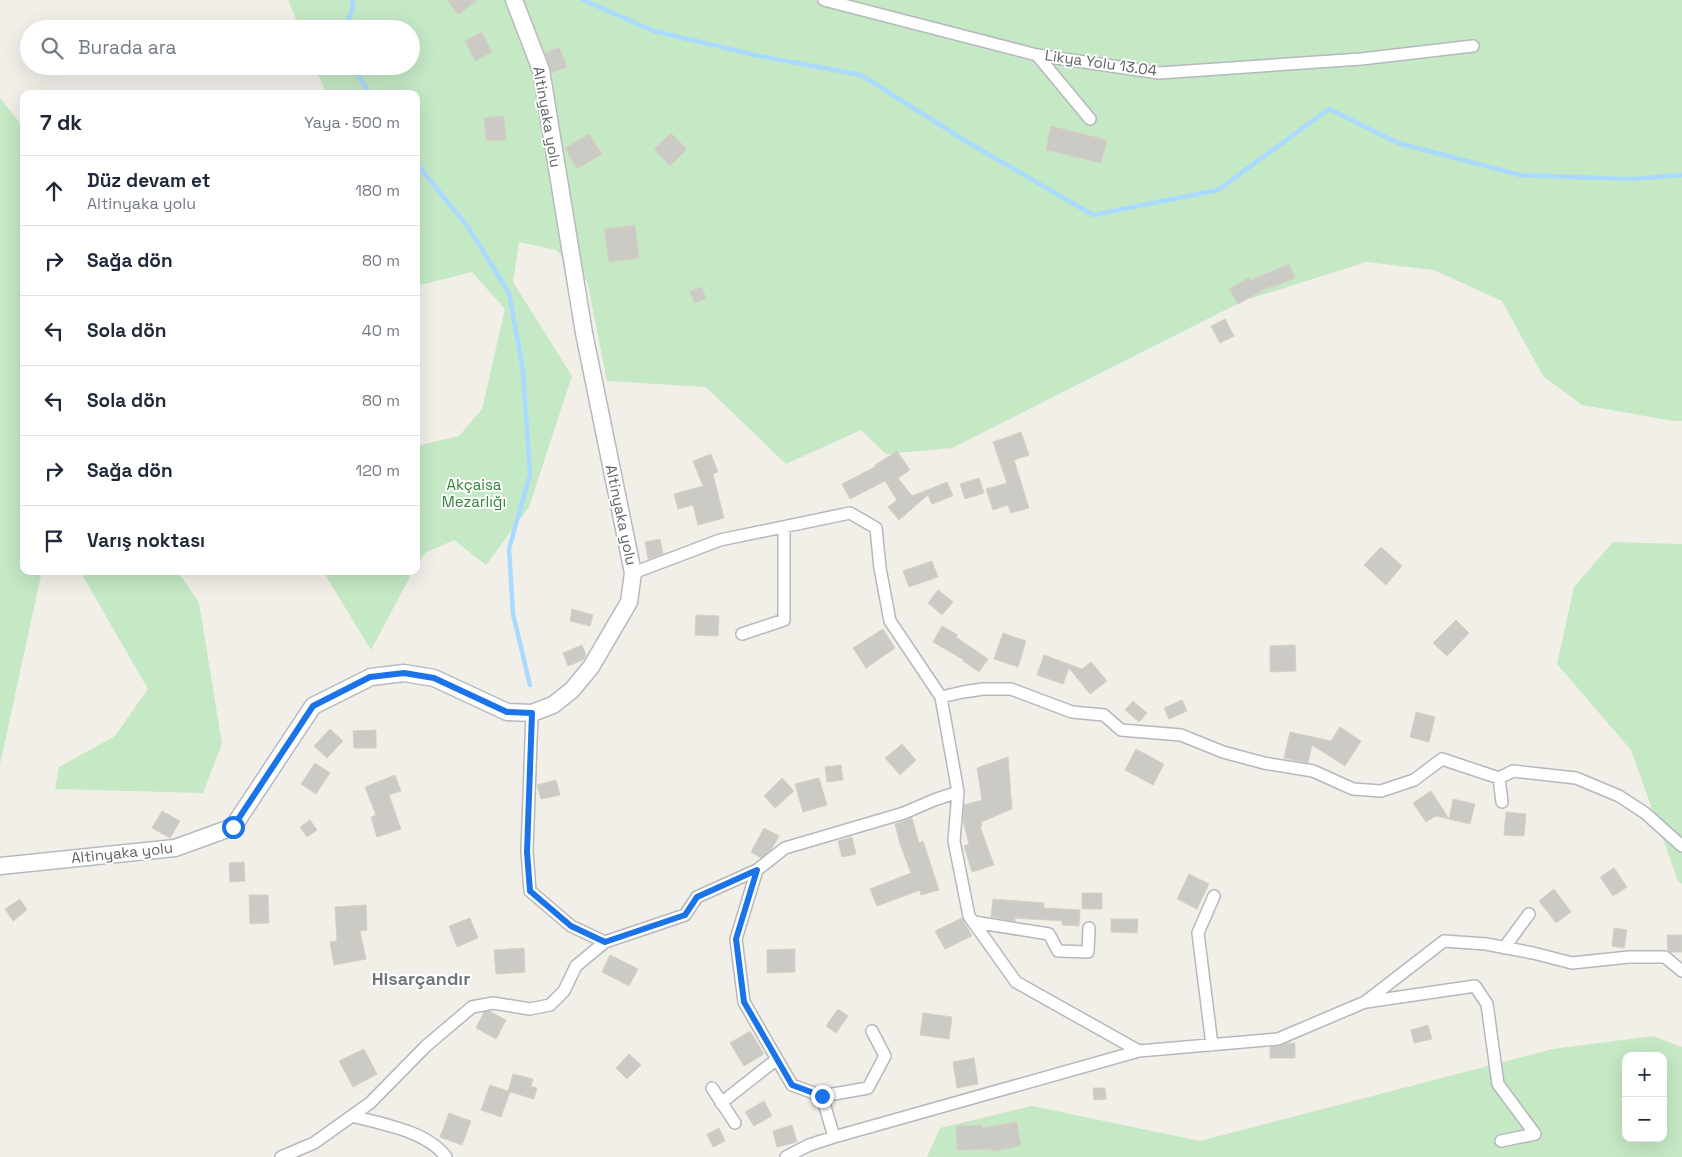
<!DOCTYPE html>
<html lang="tr">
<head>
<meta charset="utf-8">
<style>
	:root { --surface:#fff; --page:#f6f6f7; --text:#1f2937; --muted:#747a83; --line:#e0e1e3 }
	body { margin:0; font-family:"Space Grotesk",sans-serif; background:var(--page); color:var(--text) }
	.controls { position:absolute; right:15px; bottom:15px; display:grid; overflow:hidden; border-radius:10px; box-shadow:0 5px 20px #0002 }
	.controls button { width:45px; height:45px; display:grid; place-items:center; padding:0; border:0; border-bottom:1px solid var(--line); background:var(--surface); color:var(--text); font:25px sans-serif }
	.stop { position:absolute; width:15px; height:15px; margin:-11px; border:4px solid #1a73e8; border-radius:50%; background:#fff }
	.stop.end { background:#1a73e8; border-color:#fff; box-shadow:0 1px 5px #0008 }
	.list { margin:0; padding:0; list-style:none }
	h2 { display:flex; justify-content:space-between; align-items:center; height:65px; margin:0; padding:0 20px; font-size:21px }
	h2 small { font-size:16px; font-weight:400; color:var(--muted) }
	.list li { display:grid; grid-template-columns:32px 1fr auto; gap:15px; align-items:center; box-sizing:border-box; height:70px; padding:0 20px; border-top:1px solid var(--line) }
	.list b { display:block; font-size:19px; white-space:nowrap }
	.list p { margin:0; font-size:16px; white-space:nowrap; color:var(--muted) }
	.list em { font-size:16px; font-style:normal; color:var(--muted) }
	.icon { flex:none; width:28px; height:28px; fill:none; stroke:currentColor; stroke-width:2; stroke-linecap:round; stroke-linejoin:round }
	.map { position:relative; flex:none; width:1682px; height:1157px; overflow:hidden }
	.search { position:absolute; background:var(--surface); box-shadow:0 5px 20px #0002; left:20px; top:20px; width:400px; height:55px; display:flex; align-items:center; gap:12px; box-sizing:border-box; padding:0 18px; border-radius:28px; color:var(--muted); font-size:19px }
	.panel { position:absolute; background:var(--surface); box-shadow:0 5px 20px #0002; left:20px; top:90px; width:400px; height:485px; border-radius:10px }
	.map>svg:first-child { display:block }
	.green { fill:#c5e8c5; fill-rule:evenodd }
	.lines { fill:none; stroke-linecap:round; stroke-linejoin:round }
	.stream { stroke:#aadaff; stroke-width:4.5 }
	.building { fill:#cccac5; stroke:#d6d1c6 }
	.minor-casing { stroke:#b5b8bc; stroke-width:14 }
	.secondary-casing { stroke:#b6babf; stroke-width:19 }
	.minor { stroke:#fff; stroke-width:11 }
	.secondary { stroke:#fff; stroke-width:16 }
	.route { stroke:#1a73e8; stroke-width:6 }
	.labels { text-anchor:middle; stroke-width:4; stroke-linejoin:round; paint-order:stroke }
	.street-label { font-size:15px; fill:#5f6368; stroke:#fff }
	.park-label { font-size:15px; fill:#348238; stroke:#fff }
	.quarter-label { font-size:18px; font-weight:bold; fill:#70757a; stroke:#fff }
</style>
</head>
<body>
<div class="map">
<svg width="1682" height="1157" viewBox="0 0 1682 1157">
	<rect width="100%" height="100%" fill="#f1efe8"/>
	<path class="green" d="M288,0H1682V421H1674L1582,405L1543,376L1502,301L1434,270L1366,262L1243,301L952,448L886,454L861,430L786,464L706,387L607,381L587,281L556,250L519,242L513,282L572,376L529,507L486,565L454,540L425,553L416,566V446L459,436L482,409L505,309L472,272L416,286V94H326L315,66H411V29H300Z
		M0,98L24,128V571H42L0,764Z
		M1613,542L1682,544V884L1678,881L1631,750L1557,664L1574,587Z
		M80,571H178L199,603L222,744L203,793L55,789L59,767L115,736L148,689Z
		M323,571H413L371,650Z
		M1653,1036L1682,1047V1157H927L940,1128L1032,1106L1200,1141L1553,1049ZM1626,1056H1663V1138H1626Z"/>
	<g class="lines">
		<path class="stream" d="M583,0L654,31L759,56L861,75L964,140L1093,215L1218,190L1329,109L1398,143L1520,175L1630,179L1682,175
			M345,29L353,7L352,0
			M352,66L370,94
			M416,163L468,227L509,293L523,370L530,474L509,549L513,614L530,685"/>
	</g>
	<path class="building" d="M447,0H477L458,15Z
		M482,32L492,52L475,61L465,41Z
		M559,47L567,67L552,73L545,53Z
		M504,116L506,140L486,141L484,118Z
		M1051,126L1107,140L1101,163L1046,150Z
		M671,133L687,149L670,166L654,149Z
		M589,134L602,154L577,169L565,148Z
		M635,225L639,258L609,262L604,229Z
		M1289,264L1295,278L1271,288L1270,286L1238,304L1229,289L1250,277L1251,280Z
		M702,287L706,299L694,303L690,291Z
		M1225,319L1234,336L1220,343L1211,326Z
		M1021,432L1029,455L1014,460L1029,508L1011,513L1008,505L993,510L986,489L1007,483L993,442Z
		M897,451L910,470L898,478L912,496L947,482L953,496L932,504L928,495L899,520L888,507L897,500L885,481L850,499L842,484L875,467V465Z
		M711,454L718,472L713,474L724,518L698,525L693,505L678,509L674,494L703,486L693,461Z
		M979,478L984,493L965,499L960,484Z
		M660,539L663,554L648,559L645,542Z
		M1381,547L1402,566L1386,585L1364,565Z
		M932,561L938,577L909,587L903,571Z
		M938,590L953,602L942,615L928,603Z
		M572,609L593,615L590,626L570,621Z
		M696,615L719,616L718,636L695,635Z
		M1456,620L1469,633L1447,656L1433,643Z
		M942,626L958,635L956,637L988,659L979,672L963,661L964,660L933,642Z
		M883,629L895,648L866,668L853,648Z
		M1003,633L1026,641L1018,667L994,659Z
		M582,645L586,655L583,660L568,666L563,653Z
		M1295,645L1296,671L1270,672V646Z
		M1044,655L1082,669L1091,662L1107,681L1090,694L1069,668L1063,684L1037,675Z
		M1182,700L1187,711L1169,719L1164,708Z
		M1133,701L1147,713L1139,722L1125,710Z
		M1416,712L1435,717L1429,742L1410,737Z
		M1340,727L1361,741L1345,766L1312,745L1308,763L1284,758L1290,732L1331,741Z
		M330,729L343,741L327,758L314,746Z
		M376,730V748H354L353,731Z
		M902,744L916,760L900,775L885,758Z
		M1136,749L1164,764L1153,785L1125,770Z
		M1008,757L1012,809L981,822L982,827H980L994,865L972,872L964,846L969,844L963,820L964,805L982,800L977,768Z
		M315,763L330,773L316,794L301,784Z
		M841,765L843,780L827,782L825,767Z
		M395,775L401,791L389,795L401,829L377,837L371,817L376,815L365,787Z
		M782,778L794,791L775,808L764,796Z
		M819,778L827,805L803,812L795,784Z
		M556,780L560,795L541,799L537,785Z
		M1431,791L1449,819L1453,799L1475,804L1470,824L1436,816L1426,822L1413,803Z
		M162,811L180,821L170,838L152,828Z
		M1506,812L1526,814L1524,836L1504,835Z
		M912,818L919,843L923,841L939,890L921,895L920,890L877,906L870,889L911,873L900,844L895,824Z
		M310,820L317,830L307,837L300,827Z
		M764,828L779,836L771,850L761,858L751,852Z
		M852,837L856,854L842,857L838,841Z
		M244,862L245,881L230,882L229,863Z
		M1614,868L1627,887L1613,896L1600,877Z
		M1189,874L1209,884L1197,909L1177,899Z
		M1554,889L1571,912L1556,923L1539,901Z
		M1082,893H1102V909H1082Z
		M249,895H268L269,923L250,924Z
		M20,899L27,910L13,921L5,909Z
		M993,899L1044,903V908L1080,910L1079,926L1062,925V921L1015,918V921L991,917Z
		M366,905L367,930L360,931L366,959L334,965L330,942L337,941L335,907Z
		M470,918L478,938L457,947L449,926Z
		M962,918L972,936L945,949L935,931Z
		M1111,919H1138L1137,933L1111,932Z
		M1614,928L1627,930L1624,948L1612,946Z
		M1667,935H1682V952H1671L1668,950Z
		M524,948L525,972L496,974L494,950Z
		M795,949V972L767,973V950Z
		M610,955L638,969L629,986L602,972Z
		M838,1009L848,1016L836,1033L826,1026Z
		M489,1011L506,1020L496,1039L476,1028L484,1012Z
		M923,1013L952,1017L949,1039L920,1035Z
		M1428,1025L1432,1039L1414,1043L1411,1030Z
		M750,1031L764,1054L744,1066L730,1043Z
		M1287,1043H1295V1058H1270V1047L1279,1046Z
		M364,1049L377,1074L353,1087L339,1061Z
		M629,1054L641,1065L627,1079L616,1068Z
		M974,1058L978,1084L957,1088L953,1062Z
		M513,1074L533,1079L531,1086L537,1088L534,1099L510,1092L501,1117L481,1110L490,1085L508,1091Z
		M1093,1088H1105L1106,1099L1094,1100Z
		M764,1101L772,1116L754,1126L745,1112Z
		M449,1113L471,1121L462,1145L440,1137Z
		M1017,1122L1021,1146L993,1151L992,1149L957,1150L956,1126L982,1125V1128Z
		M792,1125L797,1142L777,1147L773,1131Z
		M719,1128L725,1141L713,1147L707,1134Z"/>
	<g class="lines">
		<g class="minor-casing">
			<path id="minor" d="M824,0L1037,55L1159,73L1361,59L1473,46
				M1037,55L1090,119
				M633,573L720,540L850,513L876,528L880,568L890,621L941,697L958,792L954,841L969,916L1016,982L1139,1051L834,1137L809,1145L786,1157
				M742,634L784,620V527
				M941,697L963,692L983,689H1011L1072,712L1104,715L1121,730L1181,735L1223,752L1264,763L1313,771L1353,789L1381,791L1414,780L1442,759L1499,778L1513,771L1576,778L1619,796L1645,813L1682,846
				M532,713L527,851L530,891L571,926L605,942
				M1499,778L1502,802
				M757,870L736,939L744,1002L792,1085L822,1096L834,1137
				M974,922L1049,934L1058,951L1088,952L1089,928
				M1504,948L1529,914
				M1366,1002L1475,986L1487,1004L1498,1084L1535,1134L1501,1141
				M1212,1045L1198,933L1214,896
				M1139,1051L1278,1039L1365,1002L1444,941L1486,944L1533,953L1572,963L1629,957H1665L1682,971
				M712,1088L735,1123
				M822,1096L868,1088L885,1056L872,1031
				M721,1103L777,1059
				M352,1116C382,1124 427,1131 446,1157
				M281,1157L314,1143L370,1103L426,1046L472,1007L493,1003L530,1009L550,1005L564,991L576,966L605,942L685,915L697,897L757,870L785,848L904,813L934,800L958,792"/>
		</g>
		<g class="secondary-casing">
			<path id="secondary" d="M0,866L175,848L233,827L313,706L371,677L404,673L434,678L507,712L532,713L553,705L572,690L591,667L629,602L633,573L584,333L541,70L514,0"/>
		</g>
		<use href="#minor" class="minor"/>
		<use href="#secondary" class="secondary"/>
	</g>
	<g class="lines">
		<path class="route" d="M233,827L313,706L370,677L404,673L434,678L507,712L532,713L527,852L530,891L571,926L605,942L685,915L697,897L757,870L736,939L744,1002L792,1085L822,1096"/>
	</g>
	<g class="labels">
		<g class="street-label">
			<text transform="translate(1101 63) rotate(8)" y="5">Likya Yolu 13.04</text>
			<text transform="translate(547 117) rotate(80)" y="5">Altinyaka yolu</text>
			<text transform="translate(621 515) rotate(78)" y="5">Altinyaka yolu</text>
			<text transform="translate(122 853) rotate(-6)" y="5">Altinyaka yolu</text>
		</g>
		<g class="park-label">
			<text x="474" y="490">Akçaisa<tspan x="474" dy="17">Mezarlığı</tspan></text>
		</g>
		<g class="quarter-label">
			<text x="421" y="985">Hisarçandır</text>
		</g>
	</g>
</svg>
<div class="controls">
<button>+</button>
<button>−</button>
</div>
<div class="stop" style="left:233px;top:827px"></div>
<div class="stop end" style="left:822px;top:1096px"></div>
<div class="search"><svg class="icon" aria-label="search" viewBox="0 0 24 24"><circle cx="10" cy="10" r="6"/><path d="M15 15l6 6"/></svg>Burada ara</div>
<section class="panel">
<h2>7 dk<small>Yaya · 500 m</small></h2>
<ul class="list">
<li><svg class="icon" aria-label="ahead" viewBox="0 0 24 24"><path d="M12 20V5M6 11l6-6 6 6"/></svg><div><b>Düz devam et</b><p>Altinyaka yolu</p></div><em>180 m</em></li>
<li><svg class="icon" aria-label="right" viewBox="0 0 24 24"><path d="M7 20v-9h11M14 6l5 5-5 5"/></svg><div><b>Sağa dön</b></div><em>80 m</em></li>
<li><svg class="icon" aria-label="left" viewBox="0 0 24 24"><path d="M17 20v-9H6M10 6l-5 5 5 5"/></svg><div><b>Sola dön</b></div><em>40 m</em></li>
<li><svg class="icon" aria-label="left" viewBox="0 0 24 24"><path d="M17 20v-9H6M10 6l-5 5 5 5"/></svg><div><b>Sola dön</b></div><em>80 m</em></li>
<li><svg class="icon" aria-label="right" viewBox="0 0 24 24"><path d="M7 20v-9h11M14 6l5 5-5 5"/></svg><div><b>Sağa dön</b></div><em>120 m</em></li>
<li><svg class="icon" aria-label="arrive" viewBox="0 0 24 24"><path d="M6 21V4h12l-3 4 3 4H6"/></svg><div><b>Varış noktası</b></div></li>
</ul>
</section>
</div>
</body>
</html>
